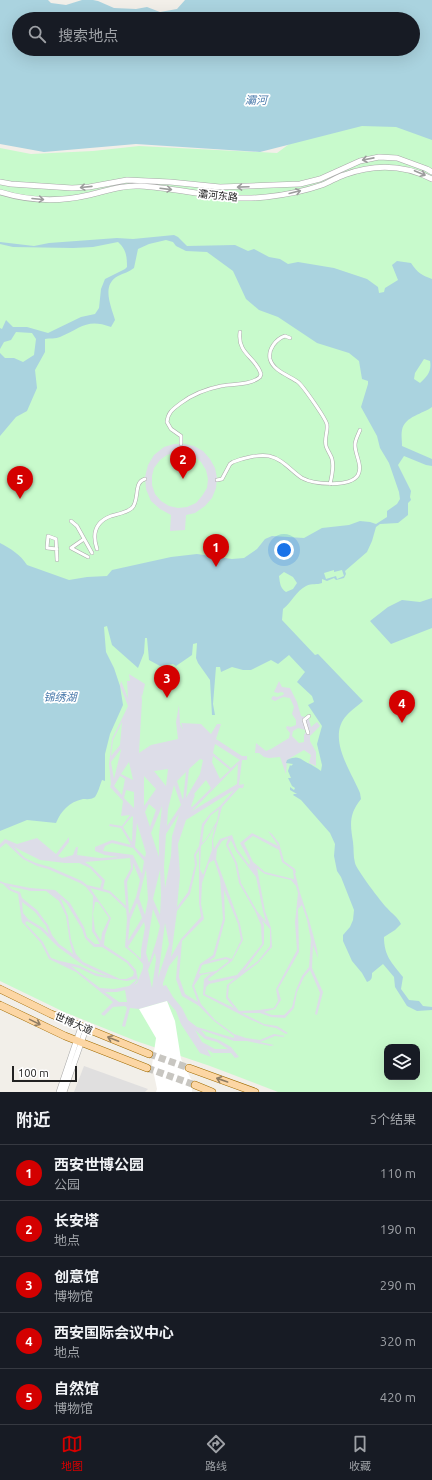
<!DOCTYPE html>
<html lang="zh">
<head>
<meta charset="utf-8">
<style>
	:root { --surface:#171b24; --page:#20242c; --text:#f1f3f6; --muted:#9ea1a6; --line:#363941; --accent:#d40000 }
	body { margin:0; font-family:Ubuntu,"Noto Sans SC",sans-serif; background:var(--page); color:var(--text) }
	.controls { position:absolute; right:12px; bottom:12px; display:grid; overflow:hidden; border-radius:8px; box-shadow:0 4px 16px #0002 }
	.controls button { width:36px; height:36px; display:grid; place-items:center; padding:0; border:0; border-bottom:1px solid var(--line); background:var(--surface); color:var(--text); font:20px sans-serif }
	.scale { position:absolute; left:12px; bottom:10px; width:65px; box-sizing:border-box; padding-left:4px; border:2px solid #222; border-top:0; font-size:11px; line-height:14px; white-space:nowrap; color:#222; -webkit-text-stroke:3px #fff; paint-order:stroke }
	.you { position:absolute; left:284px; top:550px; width:14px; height:14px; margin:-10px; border:3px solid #fff; border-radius:50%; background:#1a73e8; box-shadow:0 0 0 6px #1a73e833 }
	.badge { display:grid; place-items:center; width:26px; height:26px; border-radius:50%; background:var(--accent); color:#fff; font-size:13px; font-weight:700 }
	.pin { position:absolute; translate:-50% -33px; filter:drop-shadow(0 1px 2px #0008) }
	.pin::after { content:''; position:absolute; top:21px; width:14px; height:12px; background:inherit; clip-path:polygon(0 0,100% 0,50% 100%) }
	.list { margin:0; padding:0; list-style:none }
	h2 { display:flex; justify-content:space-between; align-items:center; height:52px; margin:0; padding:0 16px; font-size:17px }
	h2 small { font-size:13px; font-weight:400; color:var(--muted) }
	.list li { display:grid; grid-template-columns:26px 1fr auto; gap:12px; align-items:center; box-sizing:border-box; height:56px; padding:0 16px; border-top:1px solid var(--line) }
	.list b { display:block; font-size:15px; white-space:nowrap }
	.list p { margin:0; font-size:13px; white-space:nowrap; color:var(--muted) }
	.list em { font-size:13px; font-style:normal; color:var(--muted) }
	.icon { flex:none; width:22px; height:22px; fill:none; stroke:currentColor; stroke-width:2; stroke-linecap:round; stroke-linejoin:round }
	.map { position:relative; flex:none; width:432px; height:1092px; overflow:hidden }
	.search { position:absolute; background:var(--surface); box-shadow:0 4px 16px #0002; left:12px; right:12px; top:12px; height:44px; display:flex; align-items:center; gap:10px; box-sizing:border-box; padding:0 14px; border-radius:22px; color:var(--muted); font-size:15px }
	.sheet { height:332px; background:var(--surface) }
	nav { display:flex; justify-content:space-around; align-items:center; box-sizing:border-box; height:56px; border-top:1px solid var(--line); background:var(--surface); font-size:11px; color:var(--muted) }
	nav a { display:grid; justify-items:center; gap:2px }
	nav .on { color:var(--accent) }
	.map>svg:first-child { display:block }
	.residential { fill:#e0dfdf }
	.park { fill:#c8facc; fill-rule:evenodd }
	.plaza { fill:#dddde8; fill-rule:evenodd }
	.water { fill:#aad3df; fill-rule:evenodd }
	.pier { fill:#fff }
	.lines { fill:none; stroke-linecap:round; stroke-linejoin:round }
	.primary-tunnel { stroke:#c8c6c1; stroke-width:7; stroke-dasharray:7 3.5; stroke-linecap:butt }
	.pedestrian-casing { stroke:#a9a9a9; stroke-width:4 }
	.tertiary-casing { stroke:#a9a9a9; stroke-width:6 }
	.primary-casing { stroke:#a06b00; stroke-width:8 }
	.pedestrian { stroke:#fff; stroke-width:3 }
	.tertiary { stroke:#fff; stroke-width:5 }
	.primary { stroke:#fcd6a4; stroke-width:7 }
	.oneway { stroke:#9c9c9c }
	.oneway2 { stroke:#8f7c63 }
	.labels { text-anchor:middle; stroke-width:3.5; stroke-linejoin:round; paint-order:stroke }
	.street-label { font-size:10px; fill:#222; stroke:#fff }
	.water-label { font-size:11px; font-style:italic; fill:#4a7aab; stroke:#fff }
</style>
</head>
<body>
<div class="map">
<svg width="432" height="1092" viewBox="0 0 432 1092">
	<rect width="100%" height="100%" fill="#f2efe9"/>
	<path class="residential" d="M84,1066L148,1089L145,1092H74Z"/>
	<path class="park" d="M408,124L432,138V1092H278L210,1066L136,1041L64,1012L0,981V148L31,154L93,151L139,146L277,153L311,128ZM387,1047H417V1077H387Z"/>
	<path class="plaza" d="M174,444H184L194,446L203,451L210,459L215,468L217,478L216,488L212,498L205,506L195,513L186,515L185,530L170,531L171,515L160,509L151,501L146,489L145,477L148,465L154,455L164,447ZM176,452H185L194,456L201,462L206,470L208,479L207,488L202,496L196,503L187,507L178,508L169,506L161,501L155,494L152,485V476L154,468L160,460L167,455Z
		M129,674L145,684L142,697L141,693L142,700L139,753L151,745L178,739L176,722L179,705L180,724L183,730L181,723L201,724L211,734L217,724H221L216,739L242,756H247V760H242L239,785L244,784L243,788H239L222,807L213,840L214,849L220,839L232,835L237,849L249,865L250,862L240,843L252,833L278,846L277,844L268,831L272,834L279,843L284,861L295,869L296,873H295L300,893L309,920L317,949L318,958L313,945L312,968L323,992L317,1015L315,1014L320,993L310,970L304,977L297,992L294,1008L285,1018L271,1017L260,1013H242L264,1024L277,1026L288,1033L286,1034L276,1028L265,1026L247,1018L203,995L204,979L211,973L201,975L194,986L201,1004L215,1020L234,1034L246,1038L260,1040L274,1034L285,1036L283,1037L275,1036L260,1042L274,1045L271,1046L247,1041H234L201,1030L206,1036L219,1040L231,1047L239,1057L235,1058L231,1053H213L207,1049L211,1057L200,1053L181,1024L176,1011L167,1001L139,1009L130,1008L125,1027L122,1026L127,1008L125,1006L113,1007L104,1016L101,1014L113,1002L76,972L49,959L41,943L22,922L18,894L9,890L3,884L0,883V881L5,883L30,888L55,890L70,903L84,927L87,937L95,944H100L92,931L93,896L86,887L80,883L48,869L37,866L23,859L6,843L0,848V844L5,839L17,844L37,838L56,854L69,837V842L58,856L62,858L73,855L76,847H78L77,855L99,858L119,857L105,855L95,851V847L112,840L131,845L121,828L109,826L110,824L122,826L130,815L121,816L123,801L110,787L111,784L109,764L112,739L128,706L120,686L121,681L128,698L127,681H130ZM122,722L120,745L111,756L113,740ZM215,744L240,760L231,768L213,753ZM121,749V750L114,779L111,762ZM213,756L230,770L220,779L212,762ZM200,759L203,760L200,774L186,798L189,769ZM129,762L133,780L121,774ZM238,764L237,784L192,811ZM168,769L166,786L154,771ZM186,772L183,800L177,781ZM120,776L125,779L122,795L114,786ZM144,776L156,789L144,806ZM206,780L211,788L192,807L191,806L195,795L194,794ZM174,785L181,805L167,826L168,809ZM126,790L134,792V808L124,798ZM234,790L220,806L210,814L202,824L199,846L194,855L195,865L188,892L177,907L180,875L178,844L186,820ZM149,804L156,810L150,827L145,812ZM162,806L159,835V857L151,833ZM219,809L217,821L206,839L202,843L204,826L211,815ZM179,814L172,836L171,856L165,888L164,867L166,834ZM132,816L133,817L132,842L123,827ZM137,823L146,853L145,857L135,847ZM215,826L212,840V850L203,875L200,869L201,846L207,839ZM253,836L279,850L282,862L293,870L294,880L293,879L265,872L253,862L244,843ZM228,838L226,845L235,863L239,883L255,911L261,925L262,944L237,975L209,981L208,979L232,961L243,940L240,924L216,859L217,849L222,841ZM231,840L236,851L256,877L263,911L266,922L257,911L241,883L237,863L228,845ZM112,843L133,848L144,861L142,874L133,855L103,851L105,846ZM14,847L40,860L65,863H79L90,868L102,881L100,888L87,885L82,881L50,867L36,863L25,858ZM199,850V903L201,917L181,939L171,957L177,911L190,894L197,864L196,855ZM130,858L131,868L124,881L126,906L110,891L103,889L105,880L92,867L85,862ZM214,860L220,878L223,919L213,955L200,964L192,986L198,1002L185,994L179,977L182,941L204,919L201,904L202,883L209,863ZM133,863L140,880L136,897L129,914L127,882L133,869ZM257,868L265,874L291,880L296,886L298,893L295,922L297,950L276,989L278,1001L274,1008L259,1010L239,1011L228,997L229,985L258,963L272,947L271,928L265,911ZM146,869L148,899L145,915L139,898ZM160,870L161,895L160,915L153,899ZM9,886L31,891H46L59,901L66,916L70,943L73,954L59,944L52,935L48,925L37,910L22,898L20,892L11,889ZM90,888L109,893L126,909L127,919L125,947L135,955L143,964V968L137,983L134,985L138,980L136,970L128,961L104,945L105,935L111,918ZM224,890L238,924L241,940L232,959L226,957L209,961L215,957L225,920ZM60,897L67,904L82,929L85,938L94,947H102L127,963L134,972L133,976L126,979H120L83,962L76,954L71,940L68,916ZM22,902L35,912L46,926L49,934L43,928L28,919L23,913ZM95,902H98L109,918L102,933L101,941L95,931L93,914ZM137,903L142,918L128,941L130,920ZM302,905L307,920L311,940L309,967L302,976L296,990L292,1007L284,1015H272L264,1012L275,1009L281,1000L278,989L299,952L298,909ZM153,909L160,926L156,942L149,963L146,953ZM262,920L270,929V946L258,961L244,971L264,944V925ZM27,921L41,930L58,947L83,965L109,977L95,973L78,965L60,961L51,958L43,942L25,923ZM144,922L145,927L141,950V959L128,947ZM165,923L169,944L158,978ZM155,953L156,960L152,988L148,970ZM178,955L176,979L182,996L199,1006L214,1021L234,1036V1038L197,1027L188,1020L182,1008L173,997L166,985L163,986V983L169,966ZM226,959L229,961L216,971L199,974L202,965ZM71,966L79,968L96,976L127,981L135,979L136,980L129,986L114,989L100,988ZM235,978L227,985L226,998L234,1008L205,994L206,987L209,984ZM125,990L127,1002H119L105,992H117ZM195,1030L205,1039L217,1042L228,1049H215L202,1042Z
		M279,681L282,687L290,688L297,702L301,716L305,717L308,715L311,727L317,722L320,726L310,736V741L316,752V766L309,763L311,755L304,750L287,760L286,774L280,757L269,758L264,757L259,753H255L256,743L266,751L271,749L289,738L290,733L286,728L287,726L291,727L296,725V720L292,714L294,707L290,698L283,697L275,701L271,699L273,696L277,697L283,695L284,693L281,692L278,693L274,692ZM298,728L305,730L306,732L304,735V742L299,743L292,736L293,731Z"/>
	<path class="water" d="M0,0H48L51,3L66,5L82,0H93L98,1L114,8L136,9L147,7L160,12L177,9L185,0H432V140L396,127L362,126L260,152L136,144L44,152L0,144ZM19,19H413V49H19Z
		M174,235L178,237L187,246L235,245L248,251L254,249L269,257L280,259L288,264L298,262L334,268L367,279L378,287L379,293L384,292L385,288L398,280L392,265L397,261L411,263C418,273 421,275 432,279V407C423,414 405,416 402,430C401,435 402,440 402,446L432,459V466L426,465L404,456L398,465L411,491L410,497L411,500L408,503V515L398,523L380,524L376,527L372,541L367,552L345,571L346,574L344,578L336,580L334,578L327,581L322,579V583C317,585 312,583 306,586C296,591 292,602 283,609L282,620L315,655L318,654L363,701C358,706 351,710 347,715C326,737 351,771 360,793L361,799C349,814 350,824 353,842C354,849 353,856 355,863C356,869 382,903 387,908C392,914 397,916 401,924L395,930L384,937C384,956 392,963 403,977L401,989L409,1000L419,1001L423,1006L432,1007V1010L417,1011L407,1006L395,987L394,977L383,964L372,973C372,978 372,980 367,982L362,973L352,961L343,941V935L350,927L353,920L354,910L341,877L337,871L334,856L335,844L330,833L301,800L293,795L294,794H297L290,790V787L294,790L295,788L292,786L288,778H291L288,771L290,765L291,766L293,764L286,763L287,760C300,754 300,760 310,764C315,767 317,768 321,771L322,765L317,744L322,726L308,705L314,702L312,696L297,682L305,672L289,655L278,664L271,660L251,670H243L232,667L221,672L220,667H216L213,704L215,715H212L210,680L198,663L196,658L197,643L193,644L192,655L176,666L173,664L160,666L149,660L147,638H145L144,653L138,668L112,645L107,626L104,627L106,652L114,668L120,686L123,705L110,734L105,754V781L102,780C100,785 98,793 95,797C91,800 86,799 83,799C69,802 61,811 56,823L27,820L0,831V543C10,548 21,555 27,565L69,580L87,577L107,576L112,570L171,557L197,554L232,559L244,558L257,549L265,539L272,536L304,538L322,528L349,525L360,521L370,522L376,524L387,517V511L397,504L400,499L399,492L389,463L380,448L377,436L361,407L368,384V381L362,379L359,361L349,353L317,343L278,317L259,310L246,299L233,271L207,252L186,251L176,246L173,242L166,240L149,244L138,249L134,268C129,272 124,273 118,276C101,285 111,306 115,320L111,327C87,318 81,328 60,337C56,339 49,338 45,339V352L35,370L37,388L27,411L16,417L0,436V353L5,358H14L23,362L34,355L36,339L32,333L16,332L11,340L4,342L0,349V328L2,329L6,320L13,327H27L48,333L81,317L95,314L99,308L101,289L105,279L125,269L127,267C127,256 126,249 118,242L93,247L73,248L13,247L0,244V242L34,246L49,243L117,238L133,239ZM424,359L430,361C432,371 427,377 420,383L414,379L415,373ZM334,570V572L342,570L344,576L337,579L336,576L326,579L324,573ZM284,572L293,577L297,583L293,589L286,592C280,588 280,583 279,576Z
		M432,598V628L391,644L370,621L388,607L402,600L420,602Z"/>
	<path class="pier" d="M167,1001L175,1021L181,1059L192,1081V1092H156L157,1089L152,1065L156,1038L139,1009Z"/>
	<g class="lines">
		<path class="primary-tunnel" d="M149,1054L189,1068
			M147,1068L195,1085"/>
		<g class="pedestrian-casing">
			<path id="pedestrian" d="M290,338L285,336C276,339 268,349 270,359C273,371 290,376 298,382C303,386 327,420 327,425C328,432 324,438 326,446C327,450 331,455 332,459C334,467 332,476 330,484
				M181,444V436L171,429L167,422C168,412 173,409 181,403C193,394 206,389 221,386C233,384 251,385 260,377L261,374C256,357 237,354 240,332
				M217,480L222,479L230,464L233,462C243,458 259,454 269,456C283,459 291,471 302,478C313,484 350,488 358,475C363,466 355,455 355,445C355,440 358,435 360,430
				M71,521L77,526L92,553
				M84,539L71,548L88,557
				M57,549L47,548L48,536L56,539L57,560
				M97,549C92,534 95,522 111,516C118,514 126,513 132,508C140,500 133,482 145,479
				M308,733L304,720L309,716"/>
		</g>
		<g class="tertiary-casing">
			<path id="tertiary" d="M0,182L11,184L72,188L89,187L127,180L170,182L220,187L300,184L320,179L360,161L379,157L397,158L427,169L432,172
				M0,192C29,201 59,202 89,195C106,191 122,185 140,186C183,188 223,202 266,197C284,195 305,191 322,185C330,182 337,177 344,175C374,164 403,164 432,179
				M59,1092L81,1027
				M64,1092L86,1029"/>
		</g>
		<g class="primary-casing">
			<path id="primary" d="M0,989L51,1014L149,1054
				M0,1005L65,1036L147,1068
				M189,1068L255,1092
				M195,1085L212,1092"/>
		</g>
		<use href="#pedestrian" class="pedestrian"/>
		<use href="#tertiary" class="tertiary"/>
		<use href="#primary" class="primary"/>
	</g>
	<defs><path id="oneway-shaft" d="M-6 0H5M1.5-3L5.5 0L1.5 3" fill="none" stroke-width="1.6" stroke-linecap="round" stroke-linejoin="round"/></defs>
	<g class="oneway">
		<use href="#oneway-shaft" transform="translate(368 159) rotate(169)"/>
		<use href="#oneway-shaft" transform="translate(420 173) rotate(23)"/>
		<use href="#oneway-shaft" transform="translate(86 187) rotate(174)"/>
		<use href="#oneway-shaft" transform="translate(243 187) rotate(178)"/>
		<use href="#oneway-shaft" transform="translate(166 189) rotate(7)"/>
		<use href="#oneway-shaft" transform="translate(295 192) rotate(-14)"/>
		<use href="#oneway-shaft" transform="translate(38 199) rotate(5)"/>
	</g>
	<g class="oneway2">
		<use href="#oneway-shaft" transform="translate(35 1022) rotate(26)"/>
		<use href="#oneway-shaft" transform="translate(113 1039) rotate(-159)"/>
		<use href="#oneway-shaft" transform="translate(222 1080) rotate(-161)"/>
	</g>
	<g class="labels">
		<g class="street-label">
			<text transform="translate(218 195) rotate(6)" y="4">灞河东路</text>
			<text transform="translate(74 1023) rotate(23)" y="4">世博大道</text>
		</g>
		<g class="water-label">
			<text x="256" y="104">灞河</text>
			<text x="60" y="701">锦绣湖</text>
		</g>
	</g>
</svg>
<div class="controls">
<button><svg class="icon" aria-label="layers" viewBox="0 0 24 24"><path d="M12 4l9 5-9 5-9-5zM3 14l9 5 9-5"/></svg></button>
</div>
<div class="scale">100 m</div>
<div class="you"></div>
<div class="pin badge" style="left:216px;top:567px">1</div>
<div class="pin badge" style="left:183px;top:479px">2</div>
<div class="pin badge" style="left:167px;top:698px">3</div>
<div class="pin badge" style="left:402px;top:723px">4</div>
<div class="pin badge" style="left:20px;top:499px">5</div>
<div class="search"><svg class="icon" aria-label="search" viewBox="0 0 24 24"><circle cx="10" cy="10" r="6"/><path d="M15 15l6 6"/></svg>搜索地点</div>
</div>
<section class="sheet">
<h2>附近<small>5个结果</small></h2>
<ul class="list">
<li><span class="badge">1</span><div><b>西安世博公园</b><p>公园</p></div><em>110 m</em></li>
<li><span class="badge">2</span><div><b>长安塔</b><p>地点</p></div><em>190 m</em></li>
<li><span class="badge">3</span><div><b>创意馆</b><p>博物馆</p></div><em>290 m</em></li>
<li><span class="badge">4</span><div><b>西安国际会议中心</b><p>地点</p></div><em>320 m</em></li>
<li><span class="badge">5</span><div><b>自然馆</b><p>博物馆</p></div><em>420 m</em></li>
</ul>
</section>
<nav>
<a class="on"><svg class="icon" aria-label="map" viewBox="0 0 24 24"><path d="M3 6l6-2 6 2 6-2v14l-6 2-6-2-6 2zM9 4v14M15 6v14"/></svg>地图</a>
<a><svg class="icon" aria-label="directions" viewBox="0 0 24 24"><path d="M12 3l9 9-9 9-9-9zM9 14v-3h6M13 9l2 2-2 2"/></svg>路线</a>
<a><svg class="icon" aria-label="saved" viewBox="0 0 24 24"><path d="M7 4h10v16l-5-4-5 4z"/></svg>收藏</a>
</nav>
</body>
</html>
